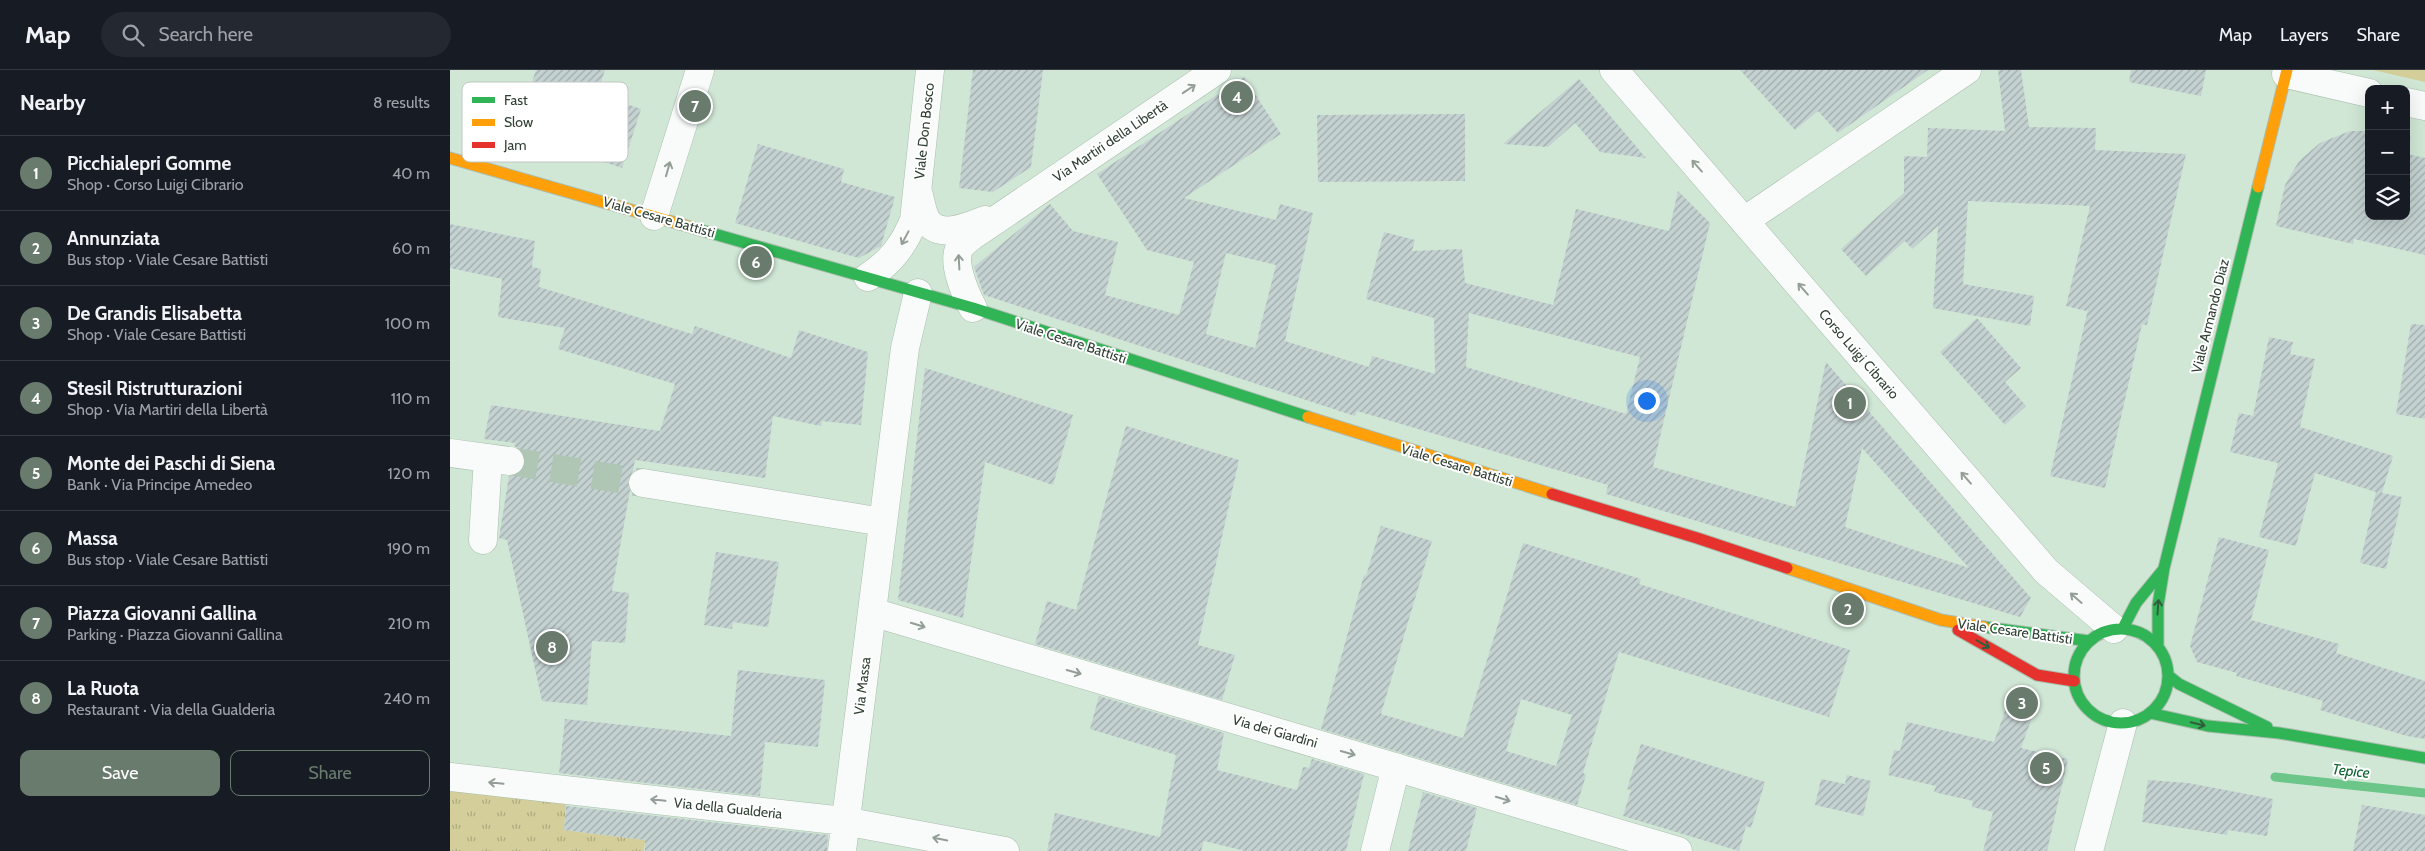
<!DOCTYPE html>
<html lang="en">
<head>
<meta charset="utf-8">
<style>
	:root { --surface:#171b24; --page:#242831; --text:#f1f3f6; --muted:#9ea1a6; --line:#363941; --accent:#687b6c }
	body { margin:0; font-family:Cabin,sans-serif; background:var(--page); color:var(--text) }
	.controls { position:absolute; right:15px; top:15px; display:grid; overflow:hidden; border-radius:10px; box-shadow:0 5px 20px #0002 }
	.controls button { width:45px; height:45px; display:grid; place-items:center; padding:0; border:0; border-bottom:1px solid var(--line); background:var(--surface); color:var(--text); font:25px sans-serif }
	.you { position:absolute; left:1196px; top:330px; width:18px; height:18px; margin:-12px; border:4px solid #fff; border-radius:50%; background:#1a73e8; box-shadow:0 0 0 8px #1a73e833 }
	.badge { display:grid; place-items:center; width:32px; height:32px; border-radius:50%; background:var(--accent); color:#fff; font-size:16px; font-weight:700 }
	.pin { position:absolute; translate:-50% -50%; border:2px solid #fff; box-shadow:0 1px 5px #0006 }
	.list { margin:0; padding:0; list-style:none }
	h2 { display:flex; justify-content:space-between; align-items:center; height:65px; margin:0; padding:0 20px; font-size:21px }
	h2 small { font-size:16px; font-weight:400; color:var(--muted) }
	.list li { display:grid; grid-template-columns:32px 1fr auto; gap:15px; align-items:center; box-sizing:border-box; height:75px; padding:0 20px; border-top:1px solid var(--line) }
	.list b { display:block; font-size:19px; white-space:nowrap }
	.list p { margin:0; font-size:16px; white-space:nowrap; color:var(--muted) }
	.list em { font-size:16px; font-style:normal; color:var(--muted) }
	.actions { display:flex; gap:10px; padding:15px 20px }
	.actions a { flex:1; padding:11px 0; border:1px solid var(--accent); border-radius:10px; text-align:center; font-size:18px; color:var(--accent) }
	.actions .main { background:var(--accent); color:#fff }
	.icon { flex:none; width:28px; height:28px; fill:none; stroke:currentColor; stroke-width:2; stroke-linecap:round; stroke-linejoin:round }
	.map { position:relative; flex:none; width:1975px; height:781px; overflow:hidden }
	header { display:flex; align-items:center; gap:30px; box-sizing:border-box; height:70px; padding:0 25px; background:var(--surface); border-bottom:1px solid var(--line) }
	header strong { font-size:24px }
	nav { display:flex; gap:28px; margin-inline-start:auto; font-size:18px }
	.search { width:350px; height:45px; background:var(--page); display:flex; align-items:center; gap:12px; box-sizing:border-box; padding:0 18px; border-radius:28px; color:var(--muted); font-size:19px }
	main { display:flex }
	aside { flex:1; background:var(--surface) }
	.map>svg:first-child { display:block }
	.grass { fill:url(#grass-tufts) }
	.green { fill:#d4cf9a }
	.lines { fill:none; stroke-linecap:round; stroke-linejoin:round }
	.stream { stroke:#6cc589; stroke-width:9 }
	.building { fill:url(#building-hatch); fill-rule:evenodd }
	.street-tunnel { stroke:#b0c6b5; stroke-width:28; stroke-dasharray:28 14; stroke-linecap:butt }
	.street-casing { stroke:#aabdae; stroke-width:29 }
	.fast-casing { stroke:#aabdae; stroke-width:13 }
	.slow-casing { stroke:#aabdae; stroke-width:13 }
	.jam-casing { stroke:#aabdae; stroke-width:13 }
	.street { stroke:#f8fbf9; stroke-width:28 }
	.fast { stroke:#30b455; stroke-width:11 }
	.slow { stroke:#ff9f0a; stroke-width:11 }
	.jam { stroke:#e5322d; stroke-width:11 }
	.oneway { stroke:#949e96 }
	.oneway2 { stroke:#305e3c }
	.labels { text-anchor:middle; stroke-width:4; stroke-linejoin:round; paint-order:stroke }
	.street-label { font-size:14px; fill:#304134; stroke:#fff }
	.water-label { font-size:15px; font-style:italic; fill:#126633; stroke:#fff }
	.key { fill:#fff; stroke:#c1c6c2; stroke-width:1 }
	.key-label { font-size:14px; fill:#304134 }
</style>
</head>
<body>
<header>
<strong>Map</strong>
<div class="search"><svg class="icon" aria-label="search" viewBox="0 0 24 24"><circle cx="10" cy="10" r="6"/><path d="M15 15l6 6"/></svg>Search here</div>
<nav><a>Map</a><a>Layers</a><a>Share</a></nav>
</header>
<main>
<aside>
<h2>Nearby<small>8 results</small></h2>
<ul class="list">
<li><span class="badge">1</span><div><b>Picchialepri Gomme</b><p>Shop · Corso Luigi Cibrario</p></div><em>40 m</em></li>
<li><span class="badge">2</span><div><b>Annunziata</b><p>Bus stop · Viale Cesare Battisti</p></div><em>60 m</em></li>
<li><span class="badge">3</span><div><b>De Grandis Elisabetta</b><p>Shop · Viale Cesare Battisti</p></div><em>100 m</em></li>
<li><span class="badge">4</span><div><b>Stesil Ristrutturazioni</b><p>Shop · Via Martiri della Libertà</p></div><em>110 m</em></li>
<li><span class="badge">5</span><div><b>Monte dei Paschi di Siena</b><p>Bank · Via Principe Amedeo</p></div><em>120 m</em></li>
<li><span class="badge">6</span><div><b>Massa</b><p>Bus stop · Viale Cesare Battisti</p></div><em>190 m</em></li>
<li><span class="badge">7</span><div><b>Piazza Giovanni Gallina</b><p>Parking · Piazza Giovanni Gallina</p></div><em>210 m</em></li>
<li><span class="badge">8</span><div><b>La Ruota</b><p>Restaurant · Via della Gualderia</p></div><em>240 m</em></li>
</ul>
<div class="actions"><a class="main">Save</a><a>Share</a></div>
</aside>
<div class="map">
<svg width="1975" height="781" viewBox="0 0 1975 781">
	<defs>
		<pattern id="grass-tufts" width="24" height="20" patternUnits="userSpaceOnUse" patternTransform="scale(1.25)"><rect width="24" height="20" fill="#d4cf9a"/><path d="M3 7l-1-3M5 7V3M7 7l1-3M15 17l-1-3M17 17v-4M19 17l1-3" fill="none" stroke="#acaa7e"/></pattern>
		<pattern id="building-hatch" width="6" height="6" patternUnits="userSpaceOnUse" patternTransform="scale(1.25)"><rect width="6" height="6" fill="#c5d2d2"/><path d="M-1 1l2-2M0 6l6-6M5 7l2-2" fill="none" stroke="#a0acab"/></pattern>
	</defs>
	<rect width="100%" height="100%" fill="#d0e7d5"/>
	<path class="grass" d="M0,720L116,731L114,760L195,770L194,781H0Z"/>
	<path class="green" d="M1923,0H1975V12Z"/>
	<g class="lines">
		<path class="stream" d="M1825,707L1975,723"/>
	</g>
	<path class="building" d="M86,0H155L147,24L191,39L172,98L65,62Z
		M523,0H593L581,97L543,122L509,118Z
		M1290,0H1478L1388,63L1368,41L1345,60Z
		M1548,0H1571L1579,57L1646,58L1645,80L1736,84L1697,255L1692,254L1655,418L1600,406L1638,239L1636,241L1616,236L1640,136L1518,131L1513,214L1584,226L1580,256L1483,238L1488,156L1462,179L1455,171L1416,206L1391,179L1454,123V86L1477,87L1478,58L1555,61Z
		M1681,0H1756L1751,26L1679,12Z
		M794,7L831,64L734,128L826,150L830,134L863,143L835,271L919,297L922,286L985,304L984,248L916,229L934,162L965,170L962,181L1012,179L1015,213L1103,235L1126,139L1219,161L1228,121L1260,153L1203,397L1345,437L1376,292L1581,528L1570,547L1156,424L1158,415L907,341L905,346L534,225L524,197L600,134L623,161L668,172L655,225L729,245L744,192L697,180L647,104ZM776,183L826,195L805,278L756,264ZM1019,243L1190,287L1176,344L1016,297ZM1412,378L1519,498L1395,457Z
		M1129,9L1196,88L1150,82L1125,53L1098,77L1053,74Z
		M1015,44V111L868,112L867,45Z
		M1900,61H1919V146H1956V66L1961,67L1957,84L1975,88V185L1904,169L1903,174L1826,156L1835,115L1849,91L1870,73Z
		M308,74L394,99L391,112L445,127L431,176L409,188L285,153Z
		M0,154L85,171L82,197L91,199L89,217L242,264L245,256L341,288L349,260L418,282L411,355L372,351L371,356L323,346L315,408L185,390L183,401L178,410L180,421L162,521L179,523L175,573L142,571L137,635L92,631L57,470L49,468L59,406L66,405L73,400L75,394V386L70,379L64,376L65,373L34,369L41,335L210,361L225,314L108,279L115,258L48,247L52,209L0,198Z
		M1527,248L1571,298L1555,312L1576,336L1555,355L1490,282Z
		M1961,254L1975,255V349L1946,344Z
		M1819,267L1843,272L1840,284L1865,289L1850,357L1943,386L1932,423L1952,427L1936,499L1910,493L1926,422L1865,403L1846,476L1809,467L1828,393L1780,382L1789,343L1803,346Z
		M475,298L623,345L603,415L535,392L513,548L448,530Z
		M676,356L789,390L748,575L785,585L772,630L585,574L597,531L626,540Z
		M931,456L982,471L931,644L1013,668L1073,473L1191,509L1189,514L1400,580L1379,647L1169,582L1133,703L1136,705L1127,735L871,659L914,505L916,506ZM1071,629L1122,645L1106,696L1056,681Z
		M1769,467L1819,480L1801,550L1889,574L1886,583L1975,611V669L1957,666L1870,640L1873,631L1786,606L1787,603L1747,592L1740,576Z
		M266,482L329,492L318,557L283,552L282,559L254,555Z
		M288,600L375,610L368,677L315,672L310,726L109,703L115,649L281,666Z
		M1563,619L1589,628L1571,678L1618,689L1597,781H1533L1543,742L1522,737L1523,731L1484,722L1486,716L1438,705L1444,680L1450,681L1457,652L1544,672Z
		M649,626L774,663L767,700L847,720L853,697L859,698L862,689L914,704L896,781H795L754,771L751,781H597L605,743L710,767L726,685L640,659Z
		M1191,674L1315,712L1301,758L1296,756L1289,781L1173,746L1181,720L1177,719Z
		M1397,705L1421,711L1413,746L1365,735L1371,709L1395,714Z
		M1698,710L1738,713L1823,729L1817,766L1778,760L1777,765L1692,752Z
		M973,722L1027,738L1016,781H958Z
		M1912,735L1975,745V781H1903Z
		M116,736L378,765L377,781H195V770L114,760Z"/>
	<g class="lines">
		<path class="street-tunnel" d="M60,391L193,413"/>
		<g class="street-casing">
			<path id="street" d="M1164,0L1596,501L1664,559
				M1836,4L1919,23
				M1956,32L1975,36
				M468,122C471,131 472,145 478,152C491,169 519,156 535,150
				M204,146L250,0
				M1294,151L1517,0
				M418,207C441,192 454,175 464,150L480,0
				M523,238C516,225 501,192 510,177C513,173 518,169 522,166L767,0
				M0,383L60,391
				M193,413L433,452
				M33,470L38,388
				M422,542L1228,781
				M0,707L394,751L555,781
				M392,781L455,278L468,223
				M925,781L946,697
				M1639,781L1673,653"/>
		</g>
		<g class="fast-casing">
			<path id="fast" d="M247,159L523,238L858,347
				M1534,557L1639,571
				M1673,558L1686,533L1713,500
				M1624 606a47 47 0 1 1 94 0a47 47 0 1 1-94 0Z
				M1708,576V535L1714,498L1808,117
				M1719,606L1729,614L1817,657
				M1700,643L1758,656L1829,663L1975,688"/>
		</g>
		<g class="slow-casing">
			<path id="slow" d="M0,88L247,159
				M1808,117L1837,0
				M858,347L1102,424
				M1337,498L1491,550L1534,557"/>
		</g>
		<g class="jam-casing">
			<path id="jam" d="M1102,424L1247,468L1337,498
				M1508,560L1587,605L1624,611"/>
		</g>
		<use href="#street" class="street"/>
		<use href="#fast" class="fast"/>
		<use href="#slow" class="slow"/>
		<use href="#jam" class="jam"/>
	</g>
	<defs><path id="oneway-shaft" d="M-6 0H5M1.5-3L5.5 0L1.5 3" fill="none" stroke-width="1.6" stroke-linecap="round" stroke-linejoin="round" transform="scale(1.25)"/></defs>
	<g class="oneway">
		<use href="#oneway-shaft" transform="translate(739 19) rotate(-34)"/>
		<use href="#oneway-shaft" transform="translate(1247 96) rotate(-131)"/>
		<use href="#oneway-shaft" transform="translate(218 99) rotate(-74)"/>
		<use href="#oneway-shaft" transform="translate(455 168) rotate(118)"/>
		<use href="#oneway-shaft" transform="translate(509 192) rotate(-93)"/>
		<use href="#oneway-shaft" transform="translate(1353 219) rotate(-131)"/>
		<use href="#oneway-shaft" transform="translate(1516 408) rotate(-131)"/>
		<use href="#oneway-shaft" transform="translate(1626 528) rotate(-139)"/>
		<use href="#oneway-shaft" transform="translate(468 555) rotate(17)"/>
		<use href="#oneway-shaft" transform="translate(624 602) rotate(16)"/>
		<use href="#oneway-shaft" transform="translate(898 683) rotate(16)"/>
		<use href="#oneway-shaft" transform="translate(46 713) rotate(-174)"/>
		<use href="#oneway-shaft" transform="translate(1053 729) rotate(17)"/>
		<use href="#oneway-shaft" transform="translate(208 730) rotate(-174)"/>
		<use href="#oneway-shaft" transform="translate(490 769) rotate(-169)"/>
	</g>
	<g class="oneway2">
		<use href="#oneway-shaft" transform="translate(1708 537) rotate(-86)"/>
		<use href="#oneway-shaft" transform="translate(1533 574) rotate(30)"/>
		<use href="#oneway-shaft" transform="translate(1748 654) rotate(13)"/>
	</g>
	<g class="labels">
		<g class="street-label">
			<text transform="translate(474 61) rotate(-84)" y="5">Viale Don Bosco</text>
			<text transform="translate(660 71) rotate(-34)" y="5">Via Martiri della Libertà</text>
			<text transform="translate(209 147) rotate(16)" y="5">Viale Cesare Battisti</text>
			<text transform="translate(1760 246) rotate(-76)" y="5">Viale Armando Diaz</text>
			<text transform="translate(621 271) rotate(18)" y="5">Viale Cesare Battisti</text>
			<text transform="translate(1409 284) rotate(49)" y="5">Corso Luigi Cibrario</text>
			<text transform="translate(1007 395) rotate(17)" y="5">Viale Cesare Battisti</text>
			<text transform="translate(1565 561) rotate(8)" y="5">Viale Cesare Battisti</text>
			<text transform="translate(412 616) rotate(-83)" y="5">Via Massa</text>
			<text transform="translate(825 661) rotate(16)" y="5">Via dei Giardini</text>
			<text transform="translate(278 738) rotate(6)" y="5">Via della Gualderia</text>
		</g>
		<g class="water-label">
			<text transform="translate(1901 701) rotate(6)" y="5">Tepice</text>
		</g>
	</g>
	<rect x="12" y="12" width="166" height="80" rx="8" class="key"/>
	<rect x="22" y="27" width="23" height="6" fill="#30b455"/>
	<rect x="22" y="49" width="23" height="7" fill="#ff9f0a"/>
	<rect x="22" y="72" width="23" height="6" fill="#e5322d"/>
	<g class="key-label">
		<text x="54" y="35">Fast</text>
		<text x="54" y="57">Slow</text>
		<text x="54" y="80">Jam</text>
	</g>
</svg>
<div class="controls">
<button>+</button>
<button>−</button>
<button><svg class="icon" aria-label="layers" viewBox="0 0 24 24"><path d="M12 4l9 5-9 5-9-5zM3 14l9 5 9-5"/></svg></button>
</div>
<div class="you"></div>
<div class="pin badge" style="left:1400px;top:333px">1</div>
<div class="pin badge" style="left:1398px;top:539px">2</div>
<div class="pin badge" style="left:1572px;top:633px">3</div>
<div class="pin badge" style="left:787px;top:27px">4</div>
<div class="pin badge" style="left:1596px;top:698px">5</div>
<div class="pin badge" style="left:306px;top:192px">6</div>
<div class="pin badge" style="left:245px;top:36px">7</div>
<div class="pin badge" style="left:102px;top:577px">8</div>
</div>
</main>
</body>
</html>
